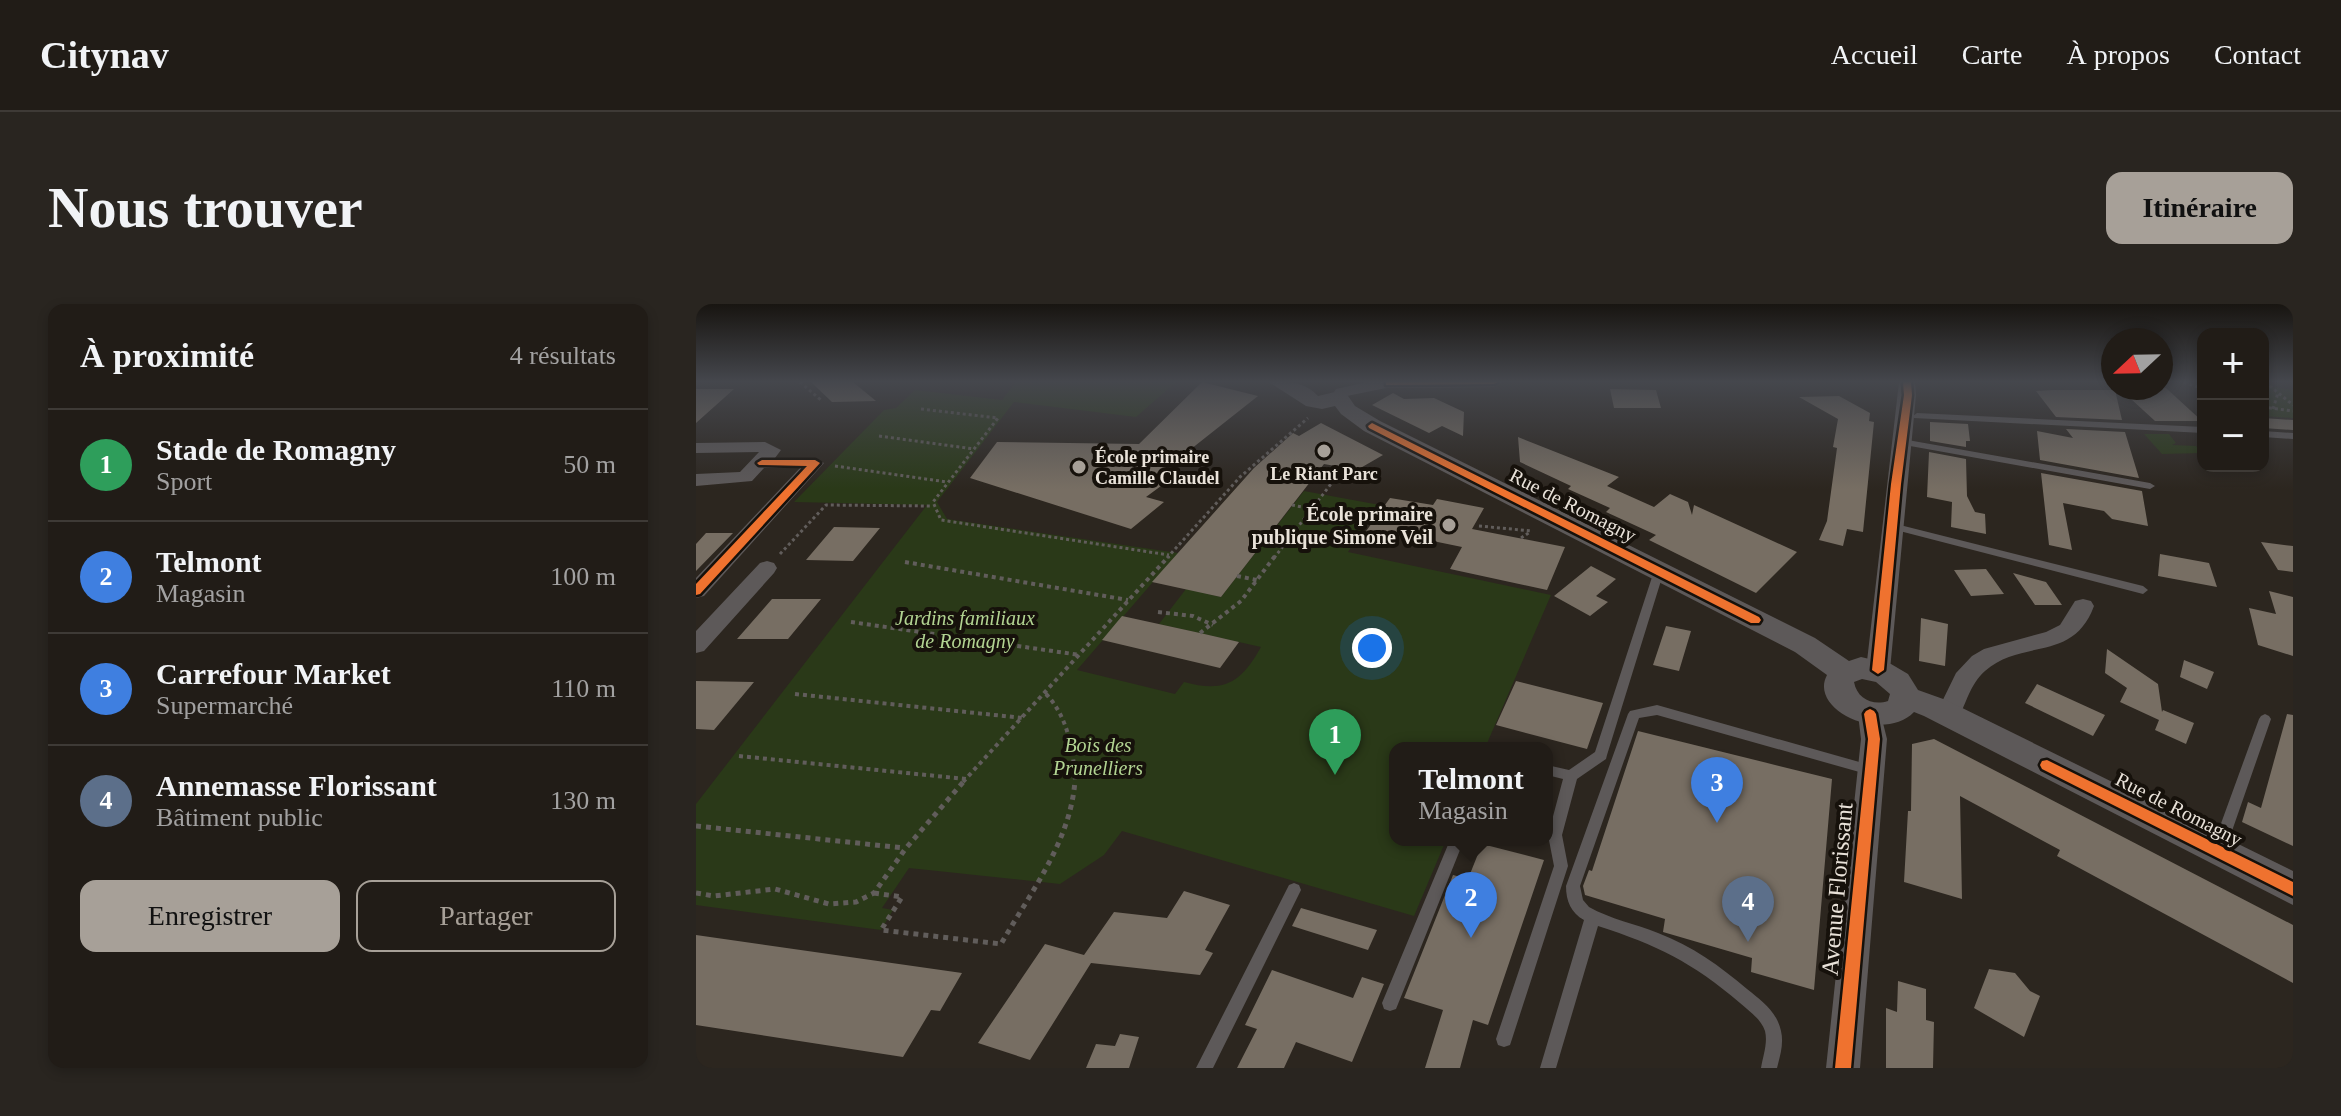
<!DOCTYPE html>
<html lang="fr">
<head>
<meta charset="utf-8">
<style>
	:root { --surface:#211c17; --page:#292520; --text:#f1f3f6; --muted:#a2a1a1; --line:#3e3a36; --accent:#a7a098 }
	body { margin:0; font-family:"Times New Roman",serif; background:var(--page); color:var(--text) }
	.controls { position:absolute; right:24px; top:24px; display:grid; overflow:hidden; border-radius:16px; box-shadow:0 4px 12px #0003 }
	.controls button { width:72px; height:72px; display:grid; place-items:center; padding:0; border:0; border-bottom:2px solid var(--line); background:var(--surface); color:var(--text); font:40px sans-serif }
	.compass { position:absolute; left:1405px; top:24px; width:72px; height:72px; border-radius:50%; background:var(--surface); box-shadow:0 4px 12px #0003; rotate:248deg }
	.you { position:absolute; left:676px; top:344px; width:28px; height:28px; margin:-20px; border:6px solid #fff; border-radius:50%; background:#1a73e8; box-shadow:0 0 0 12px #1a73e833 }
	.badge { display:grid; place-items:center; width:52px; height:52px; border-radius:50%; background:var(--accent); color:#fff; font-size:26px; font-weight:700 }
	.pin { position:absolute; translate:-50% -66px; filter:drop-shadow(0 2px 4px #0008) }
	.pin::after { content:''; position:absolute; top:42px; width:28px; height:24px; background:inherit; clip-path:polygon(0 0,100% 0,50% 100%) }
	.popup { position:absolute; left:693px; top:438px; width:164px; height:104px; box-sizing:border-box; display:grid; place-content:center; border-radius:16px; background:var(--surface); filter:drop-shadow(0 2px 6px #0005); font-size:26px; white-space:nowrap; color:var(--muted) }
	.popup b { font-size:30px; color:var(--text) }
	.popup::after { content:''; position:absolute; left:50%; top:100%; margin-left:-16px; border:16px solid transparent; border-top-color:var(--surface) }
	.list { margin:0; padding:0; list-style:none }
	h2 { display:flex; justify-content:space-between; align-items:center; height:104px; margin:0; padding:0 32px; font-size:34px }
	h2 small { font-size:26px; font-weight:400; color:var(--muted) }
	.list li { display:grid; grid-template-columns:52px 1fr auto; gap:24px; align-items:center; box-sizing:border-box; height:112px; padding:0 32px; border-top:2px solid var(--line) }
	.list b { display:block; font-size:30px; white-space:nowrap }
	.list p { margin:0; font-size:26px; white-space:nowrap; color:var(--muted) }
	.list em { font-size:26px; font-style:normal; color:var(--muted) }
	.actions { display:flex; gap:16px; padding:24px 32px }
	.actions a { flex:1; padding:18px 0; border:2px solid var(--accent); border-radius:16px; text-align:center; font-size:28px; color:var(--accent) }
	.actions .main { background:var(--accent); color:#111 }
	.map { position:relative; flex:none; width:1597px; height:764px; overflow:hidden; border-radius:16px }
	header { display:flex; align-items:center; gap:48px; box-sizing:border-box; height:112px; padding:0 40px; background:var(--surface); border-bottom:2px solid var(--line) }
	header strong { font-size:38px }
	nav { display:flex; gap:44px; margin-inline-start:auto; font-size:28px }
	.intro { display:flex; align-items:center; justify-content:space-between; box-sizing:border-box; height:192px; padding:0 48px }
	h1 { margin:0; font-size:56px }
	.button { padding:20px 36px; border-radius:16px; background:var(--accent); color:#111; font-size:28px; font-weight:700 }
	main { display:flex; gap:48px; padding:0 48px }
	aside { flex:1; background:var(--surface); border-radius:16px; box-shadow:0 4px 12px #0003 }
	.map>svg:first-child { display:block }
	.green { fill:#2a3918 }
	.building { fill:#776e63 }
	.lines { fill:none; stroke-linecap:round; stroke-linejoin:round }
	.path-far2 { stroke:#615d5b; stroke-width:3; stroke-dasharray:3 3; stroke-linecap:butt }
	.path-far1 { stroke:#615d5b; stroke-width:4; stroke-dasharray:4 4; stroke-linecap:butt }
	.path { stroke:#615d5b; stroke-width:5; stroke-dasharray:5 5; stroke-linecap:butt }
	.service { fill:#5d5959; fill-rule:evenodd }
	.minor { fill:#5d5959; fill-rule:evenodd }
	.tertiary { fill:#5d5959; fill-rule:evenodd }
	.cycleway-casing { stroke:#16110b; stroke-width:5 }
	.cycleway { fill:#ef722f; fill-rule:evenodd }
	.poi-dot { fill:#a7a098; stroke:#16110b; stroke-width:3 }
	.labels { text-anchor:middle; stroke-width:8; stroke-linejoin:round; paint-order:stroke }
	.far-poi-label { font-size:18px; font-weight:bold; fill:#e9e2d9; stroke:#16110b; text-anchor:start }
	.street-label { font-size:20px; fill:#e9e2d9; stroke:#16110b }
	.poi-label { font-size:20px; font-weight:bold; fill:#e9e2d9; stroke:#16110b; text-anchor:end }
	.park-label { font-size:20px; font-style:italic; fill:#b2d492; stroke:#16110b }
	.near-street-label { font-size:24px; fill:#e9e2d9; stroke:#16110b }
</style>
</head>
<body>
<header>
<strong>Citynav</strong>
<nav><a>Accueil</a><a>Carte</a><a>À propos</a><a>Contact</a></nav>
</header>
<div class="intro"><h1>Nous trouver</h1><a class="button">Itinéraire</a></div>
<main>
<aside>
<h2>À proximité<small>4 résultats</small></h2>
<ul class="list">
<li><span class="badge" style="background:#2e9e5b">1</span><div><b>Stade de Romagny</b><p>Sport</p></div><em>50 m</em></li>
<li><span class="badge" style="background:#3f7fe0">2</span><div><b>Telmont</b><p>Magasin</p></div><em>100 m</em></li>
<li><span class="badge" style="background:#3f7fe0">3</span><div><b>Carrefour Market</b><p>Supermarché</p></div><em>110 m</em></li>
<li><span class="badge" style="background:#5c6f8a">4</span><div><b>Annemasse Florissant</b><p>Bâtiment public</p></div><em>130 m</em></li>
</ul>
<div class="actions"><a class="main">Enregistrer</a><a>Partager</a></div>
</aside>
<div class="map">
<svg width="1597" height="764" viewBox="0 0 1597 764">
	<rect width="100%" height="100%" fill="#2c261f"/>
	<path class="green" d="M320,78H480L440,113L318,98L241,198L251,215L482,249L381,366L479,390L488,378C528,389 545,379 565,343L463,320L490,285L525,293L608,187L684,201L652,248L855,291L789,444H699V536H750L718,612L426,527L408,551L364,580L213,564L186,604L197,606L185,626L0,601V500L231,201L98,198L188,106L200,104L219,86L306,96Z
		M1567,81L1597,86V114L1567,112Z
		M1448,130H1473L1480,139L1476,141L1500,142L1506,149L1466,150Z"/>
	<path class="building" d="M115,78H157L180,97L136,98Z
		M506,78L562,92L471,164L484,168L450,193L468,198L435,225L274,174L301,138L443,140Z
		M1423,84H1470L1506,117H1459Z
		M0,85H38L0,119Z
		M914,85L960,86L965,104H918Z
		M1357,86H1419L1426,116L1360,113L1340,87Z
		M697,89L708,95L738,94L768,108L767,132L746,122L733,129L676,101Z
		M1143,92L1174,109L1173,117L1178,118L1167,228L1151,225L1147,242L1123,236L1131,217L1141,144L1137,143L1142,115L1103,93Z
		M1567,114L1597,116V126L1567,124Z
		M1234,118L1272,120L1274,137H1270V143L1234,137Z
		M625,119L687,151L661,166L628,160L525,293L456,278L558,164L597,129L603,132Z
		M1370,125L1429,128L1443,174L1344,156L1341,127L1377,134Z
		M822,133L923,173L911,182L958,203L974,190L992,198L996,211L998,201L1101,248L1060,289L953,236L960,231L910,208L914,204L872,185L875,182L824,158Z
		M1233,148L1270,155L1271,192L1279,208L1289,210L1290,230L1255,223L1256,198L1231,193Z
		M1345,169L1446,187L1452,222L1416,215L1408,207L1367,199L1376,246L1353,241Z
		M694,194L737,201L741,195L788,204L776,225L869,243L851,286L754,265L766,243L693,228L689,234L668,230Z
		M138,223L184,224L157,257L110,256Z
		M10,229H37L0,267V240Z
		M1565,238L1597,242V268L1582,266Z
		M1464,250L1513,259L1521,283L1462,272Z
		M895,262L920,275L900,292L912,298L894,312L858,292Z
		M1290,265L1308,290L1275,292L1258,266Z
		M1317,269L1350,278L1366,301H1339Z
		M1573,287L1597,293V352L1562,341L1553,304L1580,310Z
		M76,295H125L92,335H41Z
		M426,312L504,329L543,338L524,364L406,336Z
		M1225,314L1252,320L1249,362L1223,357Z
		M970,322L995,327L983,367L957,361Z
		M1411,345L1462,380L1466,408L1467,406L1498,419L1490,440L1459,426L1463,416L1424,398L1431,384L1409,369Z
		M1488,356L1518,368L1511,385L1484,373Z
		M0,377L58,378L18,426L0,425Z
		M820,377L907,399L891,445L800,421Z
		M1341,380L1409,411L1397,432L1329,399Z
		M1591,410L1597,411V542L1546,518L1552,498L1565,504Z
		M942,427L1136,475L1118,686L1055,668L1056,654L967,628L969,615L889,591L887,582L893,566L896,567Z
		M1238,435L1597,621V679L1361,552L1364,546L1264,492L1266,595L1208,578L1212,507H1215L1216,440Z
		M786,540L848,556L792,721L777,716L764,764H729L747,706L708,694L757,571L772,575Z
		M488,587L534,601L509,646L517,649L504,671L395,659L334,756L282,739L349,640L388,651L418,608L471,614Z
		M605,604L681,626L672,646L596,622Z
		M0,631L266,669L244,707L235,706L207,753L0,721Z
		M1293,665L1319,669L1334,687L1344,692L1328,733L1278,704Z
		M576,666L657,694L666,673L688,680L656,758L600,738L588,764H541L561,725L549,721Z
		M1202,677L1230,685V716L1238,718L1237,764H1190V704L1201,708Z
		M424,730L443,733L433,764H390L400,740L419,742Z"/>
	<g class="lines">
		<path class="path-far2" d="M104,78L126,97
			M1488,78L1507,85
			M1569,78L1597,101
			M1567,103L1597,107
			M225,105L302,114L237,198L245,216L473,251
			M1577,105L1582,89
			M183,132L278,145
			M139,162L251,178
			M596,201L616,205
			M783,222L836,227
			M825,234L834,228
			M567,239L586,243
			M84,250L130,201L236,202
			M471,254L544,173L612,114
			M578,254L638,176"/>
		<path class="path-far1" d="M209,258L432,296
			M541,272L561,276
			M462,308L497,312L517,321
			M155,318L384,351
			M504,329L545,297L579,252
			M99,390L327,414
			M350,390C372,413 378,448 379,478
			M43,452L270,475
			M267,478L473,252"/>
		<path class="path" d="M0,522L208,544
			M0,589L18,592L79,585L133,600L160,598L178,589L210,544L269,476
			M178,589L206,593L185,626L305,640C334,589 375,537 379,476"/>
		<path class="service" d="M1221,109L1507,123V129L1218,114L1217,112Z
			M1567,127L1597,129V135L1567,133Z
			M1206,135L1454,179L1459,182L1454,185L1203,140L1202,138Z
			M1196,219L1447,282L1452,286L1447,290L1192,224L1191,222Z
			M963,264L968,267L911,451L910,455L881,475L866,531L872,562L816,735L814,741L808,743L802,741L800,735L858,562L852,531L867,475L851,471V461L873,466L899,448L958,267Z
			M961,401L1174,461L1179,462L1181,466L1179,470L1174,471L961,411L943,414L884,582L887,596L893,603C914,615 940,620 962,629C996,642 1024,662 1051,685C1066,697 1081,708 1085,727C1088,740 1084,752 1081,764H1065C1067,752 1072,739 1069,727C1065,715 1053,707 1044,699C996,658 961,641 902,622L860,764H844L888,616C875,609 870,597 870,582L932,410L934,407Z
			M1569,410L1573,412L1575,415L1529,547L1527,551L1522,553L1517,551L1515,547L1563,415L1565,412Z
			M754,536H768L700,705L694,707L688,705L686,699Z
			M598,579L603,581L605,586L517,764H500L593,581Z"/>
		<path class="minor" d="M671,78H806L798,83L690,84L646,93L638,88L640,85Z
			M1203,78H1219L1220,91L1194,366L1190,372L1182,374L1174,372L1170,366Z
			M69,138L85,146L79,154H119L128,159L8,292L0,294V274L104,164H68L56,177L0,182V170L44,168L63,148L0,149V139Z
			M71,257L78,259L81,264L78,269L8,347L0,349V327L64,259Z
			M1387,295L1395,297L1398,302C1377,359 1326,334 1289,367C1274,380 1270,400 1261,417L1252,419L1243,417L1240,410L1260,369L1276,352L1288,345L1350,328L1364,321L1379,297Z
			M1174,401L1183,403L1191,435L1164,764H1130L1165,435L1162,410L1165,403Z"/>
		<path class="tertiary" d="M573,78C593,78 608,77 622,92L643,87L650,89L659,102L684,117L1119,334L1153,357L1165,353L1195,360L1212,370L1222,386L1250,396L1597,567V601L1228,412L1218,408C1187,440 1112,406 1131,371L1099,348L668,127L645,110L639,102L626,105L610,102ZM1166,375L1180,378L1194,390L1192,397C1177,402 1161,395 1158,378Z"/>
		<g class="cycleway-casing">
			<path id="cycleway" d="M690,78H802L798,80L693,81H690Z
				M1207,78H1215L1216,91L1205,180L1188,366L1182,370L1176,366L1195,180L1208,91Z
				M676,119L1063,313L1065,316L1063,319H1055L673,124L672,122Z
				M66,156H119L124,159L4,290L0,291V280L111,162L63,161L61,159Z
				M1174,405L1178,407L1180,410L1184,435L1155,764H1139L1172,435L1168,410L1170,407Z
				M1351,456L1597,578V592L1346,465L1344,461L1346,457Z"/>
		</g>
		<use href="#cycleway" class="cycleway"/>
	</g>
	<linearGradient id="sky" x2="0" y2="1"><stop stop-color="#181511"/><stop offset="0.42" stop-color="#45474d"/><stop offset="1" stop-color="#45474d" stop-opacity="0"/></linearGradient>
	<rect width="1597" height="185" fill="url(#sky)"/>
	<g class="poi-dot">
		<circle cx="628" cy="147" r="8"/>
		<circle cx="383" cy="163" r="8"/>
		<circle cx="753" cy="221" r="8"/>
	</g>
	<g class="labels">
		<g class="far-poi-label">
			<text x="399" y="159">École primaire<tspan x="399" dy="21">Camille Claudel</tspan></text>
			<text x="628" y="176" text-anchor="middle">Le Riant Parc</text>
		</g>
		<g class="street-label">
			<text transform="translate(877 201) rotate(27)" y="7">Rue de Romagny</text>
			<text transform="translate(1483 505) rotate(27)" y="7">Rue de Romagny</text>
		</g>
		<g class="poi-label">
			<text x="737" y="217">École primaire<tspan x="737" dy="23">publique Simone Veil</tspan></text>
		</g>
		<g class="park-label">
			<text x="269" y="321">Jardins familiaux<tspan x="269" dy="23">de Romagny</tspan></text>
			<text x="402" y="448">Bois des<tspan x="402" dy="23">Prunelliers</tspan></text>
		</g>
		<g class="near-street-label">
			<text transform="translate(1141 585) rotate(-85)" y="8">Avenue Florissant</text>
		</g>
	</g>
</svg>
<div class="controls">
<button>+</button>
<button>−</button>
</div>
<svg class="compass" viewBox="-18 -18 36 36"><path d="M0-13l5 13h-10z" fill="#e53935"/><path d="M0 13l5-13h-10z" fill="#a2a1a1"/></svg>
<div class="you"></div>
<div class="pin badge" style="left:639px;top:471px;background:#2e9e5b">1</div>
<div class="pin badge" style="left:775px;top:634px;background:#3f7fe0">2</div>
<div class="popup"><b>Telmont</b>Magasin</div>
<div class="pin badge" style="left:1021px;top:519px;background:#3f7fe0">3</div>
<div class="pin badge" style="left:1052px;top:638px;background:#5c6f8a">4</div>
</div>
</main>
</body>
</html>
